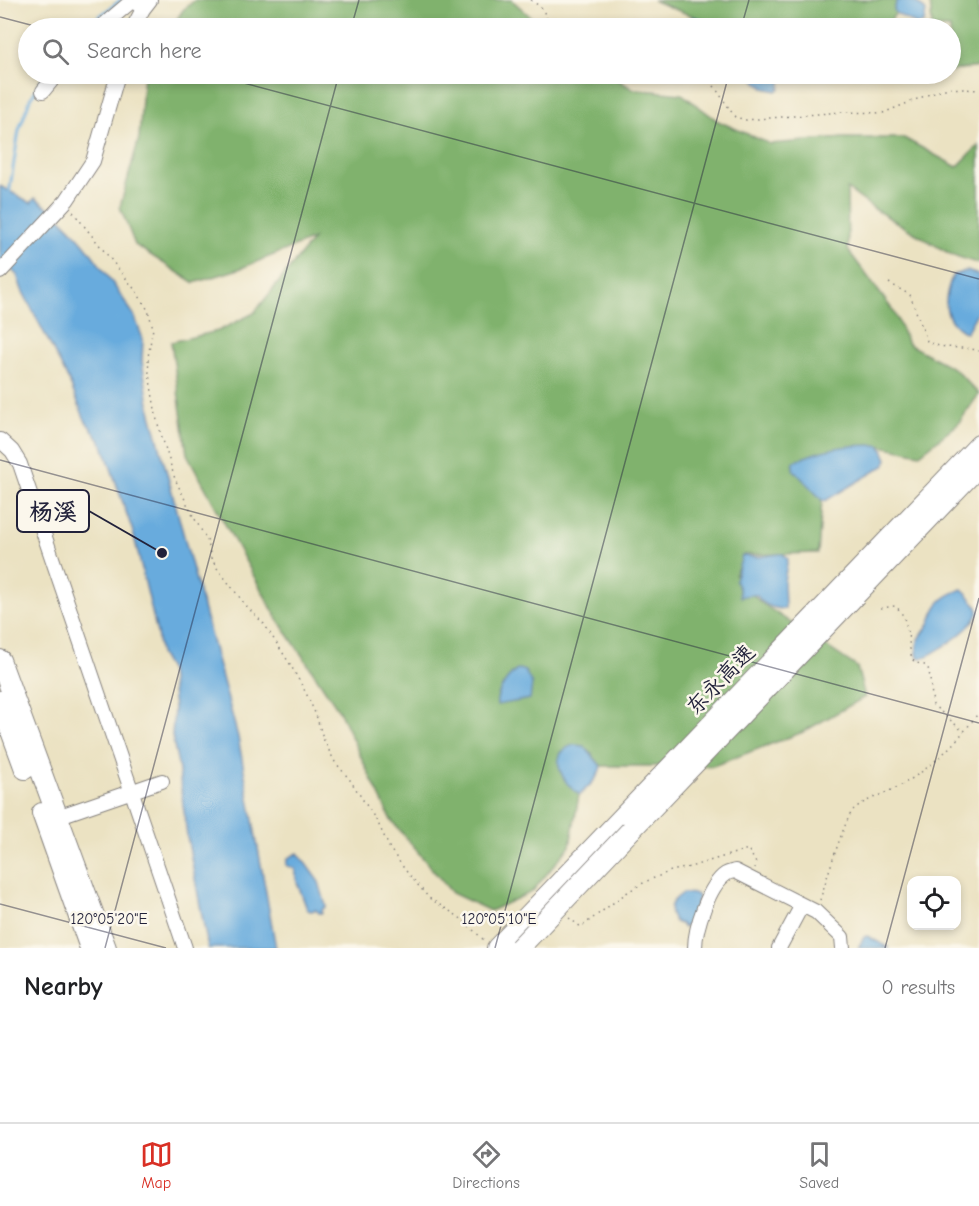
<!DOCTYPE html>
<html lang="en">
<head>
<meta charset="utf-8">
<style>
	:root { --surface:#fff; --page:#f6f6f6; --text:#202124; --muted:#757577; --line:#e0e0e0; --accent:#d93025 }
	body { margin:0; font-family:"Comic Neue","LXGW WenKai TC",sans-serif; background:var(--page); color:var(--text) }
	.controls { position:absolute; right:18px; bottom:18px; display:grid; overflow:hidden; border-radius:12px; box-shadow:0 3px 9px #0003 }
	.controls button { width:54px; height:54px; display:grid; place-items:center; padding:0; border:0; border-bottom:2px solid var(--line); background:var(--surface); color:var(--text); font:30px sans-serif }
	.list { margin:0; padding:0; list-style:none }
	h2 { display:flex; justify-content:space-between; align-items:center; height:78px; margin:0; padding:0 24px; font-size:26px }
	h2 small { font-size:20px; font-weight:400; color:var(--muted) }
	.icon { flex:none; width:33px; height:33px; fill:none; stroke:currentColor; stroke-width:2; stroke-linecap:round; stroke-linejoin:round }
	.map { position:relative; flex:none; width:979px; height:948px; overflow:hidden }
	.search { position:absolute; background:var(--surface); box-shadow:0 3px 9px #0003; left:18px; right:18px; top:18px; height:66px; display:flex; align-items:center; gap:15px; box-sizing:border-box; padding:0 21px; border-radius:33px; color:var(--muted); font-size:22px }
	.sheet { height:174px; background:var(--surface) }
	nav { display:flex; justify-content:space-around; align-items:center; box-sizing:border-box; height:84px; border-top:2px solid var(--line); background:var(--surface); font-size:16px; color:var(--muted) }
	nav a { display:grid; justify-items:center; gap:3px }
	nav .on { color:var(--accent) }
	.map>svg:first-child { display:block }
	.forest { fill:#80b26d; stroke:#516a54; stroke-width:1.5 }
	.water { fill:#68abdd; stroke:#45668c; stroke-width:1.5 }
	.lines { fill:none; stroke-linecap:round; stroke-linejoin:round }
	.stream { stroke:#68abdd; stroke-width:3 }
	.minor-casing { stroke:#86827e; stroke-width:16 }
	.highway-casing { stroke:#86827e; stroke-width:22 }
	.path { stroke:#86827e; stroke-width:1.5; stroke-dasharray:1.5 4.5; stroke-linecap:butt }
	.minor { stroke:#fff; stroke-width:14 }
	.highway { stroke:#fff; stroke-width:20 }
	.highway-bridge-casing { stroke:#86827e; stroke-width:22; stroke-linecap:butt }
	.highway-bridge { stroke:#fff; stroke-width:20 }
	.ticks { fill:none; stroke:#22223b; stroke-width:1.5; stroke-opacity:0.45 }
	.labels { text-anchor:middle; stroke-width:5; stroke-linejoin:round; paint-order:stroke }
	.street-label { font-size:22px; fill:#22223b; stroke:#fbf7ec }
	.ticks-label { font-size:15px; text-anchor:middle; fill:#22223b; stroke:#fbf7ec; stroke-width:5; stroke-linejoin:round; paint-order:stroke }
	.leader { fill:none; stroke:#22223b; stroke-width:2 }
	.callout-dot { fill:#22223b; stroke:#fbf7ec; stroke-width:2 }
	.callout { fill:#fbf7ec; stroke:#22223b; stroke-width:2 }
	.callout-label { font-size:24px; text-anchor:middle; font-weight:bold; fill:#22223b }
</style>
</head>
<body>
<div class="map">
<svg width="979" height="948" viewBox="0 0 979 948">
	<rect width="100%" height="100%" fill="#fbf7ec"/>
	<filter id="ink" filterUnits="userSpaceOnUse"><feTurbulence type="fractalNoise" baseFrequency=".0167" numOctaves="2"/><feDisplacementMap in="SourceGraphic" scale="12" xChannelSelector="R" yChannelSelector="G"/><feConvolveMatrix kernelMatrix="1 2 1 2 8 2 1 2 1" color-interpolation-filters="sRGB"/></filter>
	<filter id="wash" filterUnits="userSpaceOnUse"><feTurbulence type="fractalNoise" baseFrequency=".008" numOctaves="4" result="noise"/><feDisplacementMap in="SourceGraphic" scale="24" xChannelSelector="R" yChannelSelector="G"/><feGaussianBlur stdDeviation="1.35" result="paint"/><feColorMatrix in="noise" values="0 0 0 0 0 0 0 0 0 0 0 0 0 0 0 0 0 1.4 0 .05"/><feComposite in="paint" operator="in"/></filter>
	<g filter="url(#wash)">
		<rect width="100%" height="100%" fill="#ebe2c2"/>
		<path class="forest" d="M195,0H512L543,28H171L183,10Z
			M653,0H904L886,28H722C699,17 676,11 653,0Z
			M930,0H979V67L951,71L950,28H932Z
			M144,74H608L633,89L682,94L718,121L770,144L842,138H904L957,167L979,145V264L950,254L876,210L847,189L848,250L894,312L908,344L955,369L979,394L958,424L920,454L881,446L795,462L822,500L818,553L744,555L735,574L760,602L857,667L865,697L803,732L713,766H601L589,751L561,752L579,795L570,846L532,892L490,911L452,893L391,820L338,709L277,618L226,526L187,454L171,342L218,331L254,313L313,239L239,269L194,283L135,245L120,207L139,138Z"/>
		<path class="water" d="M897,0C911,0 918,0 926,12L924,23L917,25L897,14L894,10Z
			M693,17L700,18L721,28H686L689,20Z
			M748,74H778L782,79L780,88L777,91L764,88Z
			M0,186L31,203L35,198C78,226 106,274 134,315L143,339L142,361L150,410L238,737L276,948H208L187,836L178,764L172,736L174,709L170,671L160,654L157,633L133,532L103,445L85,420L69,381L22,290L17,275L0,259Z
			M967,271L979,275V309L966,333C941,320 943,297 953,275Z
			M877,445L881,446L887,459L884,466L825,501L822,500L793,469L794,462C821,448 848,445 877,445Z
			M779,554H783L788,559L784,581L785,609C774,609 762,605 757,595H749L740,597L739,589L735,580L742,556L759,557Z
			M962,589C967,593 978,605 978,612C979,624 929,660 918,658C913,639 924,635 930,622C933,614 934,607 941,601C946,595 955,592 962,589Z
			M519,669L525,671L532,684L530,699L497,705C495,694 509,674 519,669Z
			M574,745L584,746L601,766C599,779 588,786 580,795C563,785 545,753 574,745Z
			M298,853L319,882L326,906L322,910V913H319L316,910L310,911L307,909L297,882L295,869L286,865L288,858Z
			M683,893L696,894L698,897L693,919L684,928L681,924L675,922C666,908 670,902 683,893Z
			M867,936L889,948H858L864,937Z"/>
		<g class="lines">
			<path class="stream" d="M84,28L121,0
				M9,194L19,130L29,102L45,74"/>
		</g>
	</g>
	<g filter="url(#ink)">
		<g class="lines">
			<g class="minor-casing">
				<path id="minor" d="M100,28L133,0L143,9
					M133,28L143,9L150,0
					M43,91L57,74
					M0,272L67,200L93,161L118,74
					M0,440L12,451L20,464L185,948
					M57,817L162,781
					M695,948C695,928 709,885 726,874C729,872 732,872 735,871L816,912L842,937L843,948
					M779,948L802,905"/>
			</g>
			<g class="highway-casing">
				<path id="highway" d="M0,660L106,948
					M0,701L25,769
					M42,813L90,948
					M631,830L979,466
					M497,948L979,445"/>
			</g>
			<path class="path" d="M531,0L542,8L550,25L556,28
				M701,74L710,80L735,117L746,120L841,112L883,113L932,93L948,88L979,90
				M73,212L136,291L148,310L153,328L148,357L149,374L157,421L175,479L192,514L208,542L211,558L217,568L247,607L264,624L290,664L306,693L316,715L324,741L335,762L350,780L378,823L390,849L406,871L429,898L459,917L484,940
				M889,283L910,295L927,341C943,351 962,345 979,351
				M881,608L895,606C913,619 906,656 915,662C916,663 924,665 925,665L929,670L933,705L964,732
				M820,900C825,884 845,817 854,809C864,800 890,792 903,784C934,766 958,741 979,712
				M569,918L581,927L629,891L647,881L671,871L690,867L748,849L756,863L755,868"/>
			<use href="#minor" class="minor"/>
			<use href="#highway" class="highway"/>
			<g class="highway-bridge-casing">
				<path id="highway-bridge" d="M519,948L631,830"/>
			</g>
			<use href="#highway-bridge" class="highway-bridge"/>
		</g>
	</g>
	<path class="ticks" d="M0,17L42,28M351,28L359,0M741,28L749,0M210,74L979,279M0,460L979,723M0,904L166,948M105,948L339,74M495,948L729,74M885,948L979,598"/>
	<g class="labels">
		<g class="street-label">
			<text transform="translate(720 679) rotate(-46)" y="8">东永高速</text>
		</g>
	</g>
	<g class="ticks-label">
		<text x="109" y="924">120°05'20"E</text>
		<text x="499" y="924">120°05'10"E</text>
	</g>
	<path class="leader" d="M162 553L89 511"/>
	<circle class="callout-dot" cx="162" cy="553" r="6"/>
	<rect class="callout" x="17" y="490" width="72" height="42" rx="6"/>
	<g class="callout-label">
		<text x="53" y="520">杨溪</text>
	</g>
</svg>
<div class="controls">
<button><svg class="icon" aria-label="locate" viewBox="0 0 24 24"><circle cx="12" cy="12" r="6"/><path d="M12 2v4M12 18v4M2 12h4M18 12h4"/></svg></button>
</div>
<div class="search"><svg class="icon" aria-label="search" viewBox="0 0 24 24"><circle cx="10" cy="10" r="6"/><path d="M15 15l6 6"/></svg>Search here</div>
</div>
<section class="sheet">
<h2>Nearby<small>0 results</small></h2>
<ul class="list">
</ul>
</section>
<nav>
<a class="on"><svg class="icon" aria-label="map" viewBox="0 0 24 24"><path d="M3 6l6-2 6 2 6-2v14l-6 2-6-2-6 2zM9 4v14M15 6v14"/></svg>Map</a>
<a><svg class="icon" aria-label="directions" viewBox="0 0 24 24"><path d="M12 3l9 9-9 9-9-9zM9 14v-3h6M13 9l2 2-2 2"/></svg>Directions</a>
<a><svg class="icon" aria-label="saved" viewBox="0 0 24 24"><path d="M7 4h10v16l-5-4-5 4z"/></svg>Saved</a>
</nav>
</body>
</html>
